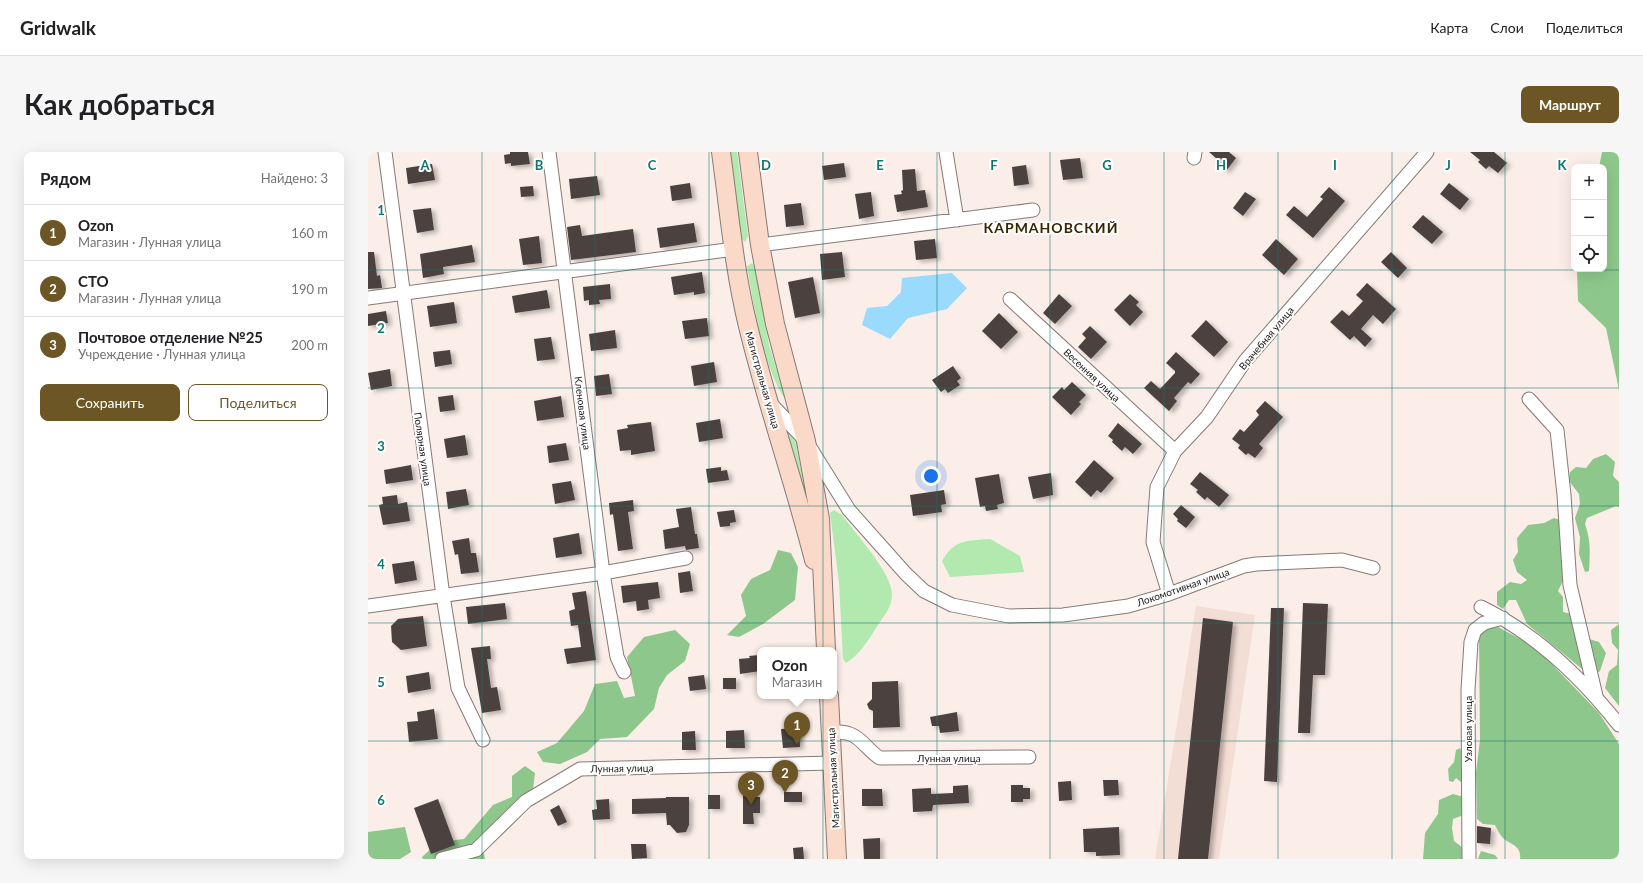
<!DOCTYPE html>
<html lang="ru">
<head>
<meta charset="utf-8">
<style>
	:root { --surface:#fff; --page:#f6f6f6; --text:#202124; --muted:#757577; --line:#e0e0e0; --accent:#6c5625 }
	body { margin:0; font-family:Lato,sans-serif; background:var(--page); color:var(--text) }
	.controls { position:absolute; right:12px; top:12px; display:grid; overflow:hidden; border-radius:8px; box-shadow:0 4px 16px #0002 }
	.controls button { width:36px; height:36px; display:grid; place-items:center; padding:0; border:0; border-bottom:1px solid var(--line); background:var(--surface); color:var(--text); font:20px sans-serif }
	.you { position:absolute; left:563px; top:324px; width:14px; height:14px; margin:-10px; border:3px solid #fff; border-radius:50%; background:#1a73e8; box-shadow:0 0 0 6px #1a73e833 }
	.badge { display:grid; place-items:center; width:26px; height:26px; border-radius:50%; background:var(--accent); color:#fff; font-size:13px; font-weight:700 }
	.pin { position:absolute; translate:-50% -33px; filter:drop-shadow(0 1px 2px #0008) }
	.pin::after { content:''; position:absolute; top:21px; width:14px; height:12px; background:inherit; clip-path:polygon(0 0,100% 0,50% 100%) }
	.popup { position:absolute; left:389px; top:495px; width:80px; height:52px; box-sizing:border-box; display:grid; place-content:center; border-radius:8px; background:var(--surface); filter:drop-shadow(0 1px 3px #0005); font-size:13px; white-space:nowrap; color:var(--muted) }
	.popup b { font-size:15px; color:var(--text) }
	.popup::after { content:''; position:absolute; left:50%; top:100%; margin-left:-8px; border:8px solid transparent; border-top-color:var(--surface) }
	.list { margin:0; padding:0; list-style:none }
	h2 { display:flex; justify-content:space-between; align-items:center; height:52px; margin:0; padding:0 16px; font-size:17px }
	h2 small { font-size:13px; font-weight:400; color:var(--muted) }
	.list li { display:grid; grid-template-columns:26px 1fr auto; gap:12px; align-items:center; box-sizing:border-box; height:56px; padding:0 16px; border-top:1px solid var(--line) }
	.list b { display:block; font-size:15px; white-space:nowrap }
	.list p { margin:0; font-size:13px; white-space:nowrap; color:var(--muted) }
	.list em { font-size:13px; font-style:normal; color:var(--muted) }
	.actions { display:flex; gap:8px; padding:12px 16px }
	.actions a { flex:1; padding:9px 0; border:1px solid var(--accent); border-radius:8px; text-align:center; font-size:14px; color:var(--accent) }
	.actions .main { background:var(--accent); color:#fff }
	.icon { flex:none; width:22px; height:22px; fill:none; stroke:currentColor; stroke-width:2; stroke-linecap:round; stroke-linejoin:round }
	.map { position:relative; flex:none; width:1251px; height:707px; overflow:hidden; border-radius:8px }
	header { display:flex; align-items:center; gap:24px; box-sizing:border-box; height:56px; padding:0 20px; background:var(--surface); border-bottom:1px solid var(--line) }
	header strong { font-size:19px }
	nav { display:flex; gap:22px; margin-inline-start:auto; font-size:14px }
	.intro { display:flex; align-items:center; justify-content:space-between; box-sizing:border-box; height:96px; padding:0 24px }
	h1 { margin:0; font-size:28px }
	.button { padding:10px 18px; border-radius:8px; background:var(--accent); color:#fff; font-size:14px; font-weight:700 }
	main { display:flex; gap:24px; padding:0 24px }
	aside { flex:1; background:var(--surface); border-radius:8px; box-shadow:0 4px 16px #0002 }
	.map>svg:first-child { display:block }
	.built { fill:#f3ded6 }
	.green { fill:#b1e9ae }
	.forest { fill:#8ec78b }
	.water { fill:#99dafd }
	.building { fill:#4c423f; filter:url(#shadow) }
	.lines { fill:none; stroke-linecap:round; stroke-linejoin:round }
	.street-casing { stroke:#857a76; stroke-width:15 }
	.secondary-casing { stroke:#857a76; stroke-width:20 }
	.street { stroke:#fff; stroke-width:13 }
	.secondary { stroke:#fad9c8; stroke-width:18 }
	.grid { fill:none; stroke:#0f766e; stroke-width:1; stroke-opacity:0.55 }
	.labels { text-anchor:middle; stroke-width:4; stroke-linejoin:round; paint-order:stroke }
	.street-label { font-size:10px; fill:#1c1816; stroke:#fefefe }
	.district-label { font-size:14px; font-weight:bold; letter-spacing:1px; fill:#372600; stroke:#fefefe }
	.grid-label { font-size:13px; text-anchor:middle; font-weight:bold; fill:#0f766e; stroke:#fefefe; stroke-width:4; stroke-linejoin:round; paint-order:stroke }
</style>
</head>
<body>
<header>
<strong>Gridwalk</strong>
<nav><a>Карта</a><a>Слои</a><a>Поделиться</a></nav>
</header>
<div class="intro"><h1>Как добраться</h1><a class="button">Маршрут</a></div>
<main>
<aside>
<h2>Рядом<small>Найдено: 3</small></h2>
<ul class="list">
<li><span class="badge">1</span><div><b>Ozon</b><p>Магазин · Лунная улица</p></div><em>160 m</em></li>
<li><span class="badge">2</span><div><b>СТО</b><p>Магазин · Лунная улица</p></div><em>190 m</em></li>
<li><span class="badge">3</span><div><b>Почтовое отделение №25</b><p>Учреждение · Лунная улица</p></div><em>200 m</em></li>
</ul>
<div class="actions"><a class="main">Сохранить</a><a>Поделиться</a></div>
</aside>
<div class="map">
<svg width="1251" height="707" viewBox="0 0 1251 707">
	<defs>
		<filter id="shadow"><feDropShadow dx="4" dy="2.5" stdDeviation="2" flood-color="#0004"/></filter>
	</defs>
	<rect width="100%" height="100%" fill="#fbeee9"/>
	<path class="built" d="M828,454L887,463L851,707H787Z"/>
	<path class="green" d="M361,0H369L380,84L377,90L372,85Z
		M384,111L387,114L401,193L419,250C395,217 386,155 379,114Z
		M413,272L428,290L440,355Z
		M466,358L474,363C487,381 525,422 524,443C524,456 514,466 508,476C500,489 491,503 478,511L475,507L471,431L462,361Z
		M622,387L652,404L656,420L582,425L574,409C587,387 598,389 622,387Z"/>
	<path class="forest" d="M1234,0H1251V238L1238,176L1210,149L1209,117H1236V15H1231Z
		M1238,302L1247,310L1245,324L1251,330V355L1248,354L1219,366L1217,372C1223,388 1222,403 1221,419L1217,420L1211,402L1212,385L1207,366L1212,352L1211,342L1201,329L1202,320L1208,315L1218,316L1225,307Z
		M1186,366L1195,369L1199,385L1193,399L1200,419L1190,439L1195,445V460L1209,463L1218,486L1231,490L1238,501L1232,519L1224,525L1159,472L1148,448H1141L1135,457L1129,453V440L1142,430L1153,432L1159,428L1149,420L1145,408L1150,400L1149,386L1160,373L1176,371Z
		M410,398L423,401L430,415L427,448L395,472L371,485L359,483L378,464L373,443L383,427L402,418Z
		M1251,472V554L1237,536L1241,519L1249,513L1250,498L1244,491L1243,478Z
		M1130,475L1156,489L1178,506L1231,561L1251,592V707H1152C1154,694 1143,693 1135,686C1132,683 1129,677 1127,673L1115,672L1109,667L1108,620L1112,588L1111,485L1117,477Z
		M307,478L322,492L317,509L299,523L291,536L286,557L259,585L232,587L219,600L192,612L175,610L169,600L189,591L216,559L227,532L249,529L256,546L267,544L259,505L276,485Z
		M1092,596L1096,608L1099,629L1094,631L1088,626L1085,630L1081,629L1080,617L1086,610L1088,598Z
		M157,614L167,621L165,638L116,701L117,707H55L54,705L70,690L96,687L125,653L144,645V624Z
		M1085,642L1092,644L1097,642L1099,657L1093,664L1085,667L1084,676L1086,689L1095,696L1097,707H1055L1057,681L1070,662L1071,648Z
		M37,675L43,700L32,707H0V680Z
		M1113,699L1127,703L1130,707H1110Z"/>
	<path class="water" d="M584,121L599,136L579,157L540,166L522,187L494,173L499,156L519,154L533,140L534,126Z"/>
	<path class="building" d="M142,0H160L162,12L143,14V11L137,12L136,3L142,2Z
		M841,0H861L868,6L858,19L847,10L849,7Z
		M1102,0H1126L1139,11L1130,21L1121,14L1118,17L1110,10L1112,8Z
		M712,6L715,26L695,28L692,8Z
		M476,11L478,25L456,28L454,14Z
		M64,12L67,28L40,32L38,16Z
		M658,13L661,32L646,34L644,15Z
		M547,17L549,39L557,38L560,55L529,60L526,43L534,42L533,39L535,38L534,18Z
		M229,24L232,43L203,47L201,27Z
		M322,31L324,46L304,49L302,34Z
		M1081,31L1101,47L1092,58L1072,42Z
		M165,34L166,44L153,45L152,35Z
		M961,35L977,49L945,86L918,63L926,54L939,65L955,47L952,45Z
		M503,40L506,64L491,67L487,42Z
		M877,40L888,47L875,64L865,56Z
		M433,51L436,73L418,75L416,53Z
		M63,56L66,78L49,81L45,58Z
		M1055,63L1075,80L1064,92L1044,75Z
		M326,71L329,90L292,96L289,76Z
		M212,73L214,84L265,77L268,100L203,108L199,75Z
		M171,84L174,111L155,113L151,87Z
		M567,87L569,106L548,108L546,89Z
		M908,87L930,107L916,123L894,103Z
		M104,93L107,110L75,115L76,122L55,126L52,102Z
		M0,100H6L9,124L12,123L14,136L0,137Z
		M474,100L477,125L454,128L452,102Z
		M1023,100L1039,116L1030,126L1013,110Z
		M334,120L337,141L326,143V140L306,143L303,125Z
		M445,125L452,161L427,166L420,130Z
		M999,131L1028,157L1015,172L1005,163L993,177L1004,187L997,195L986,184L982,188L962,170L974,158L981,164L995,149L988,143Z
		M242,132L243,147L231,148L232,152L221,153V148L216,149L215,135Z
		M179,138L182,156L147,161L144,144Z
		M691,142L704,154L687,172L675,161Z
		M762,142L771,150L768,153L775,160L762,174L746,158Z
		M86,150L89,171L62,175L59,154Z
		M18,159L20,171L0,174V162Z
		M631,161L650,180L633,197L614,179Z
		M339,166L341,184L317,187L314,169Z
		M838,168L860,190L846,205L823,184Z
		M722,174L739,190L723,207L710,195L718,186L714,182Z
		M247,178L249,196L223,199L221,182Z
		M183,185L187,207L169,209L166,187Z
		M82,198L84,212L67,215L65,200Z
		M808,200L832,222L823,232L820,230L806,246L809,249L801,259L776,236L783,229L792,237L807,221V219L798,211Z
		M346,210L349,230L326,234L323,214Z
		M585,214L593,226L589,229L592,233L580,241L577,237L573,240L564,228Z
		M22,217L24,234L3,238L0,221Z
		M241,222L244,242L228,244L226,224Z
		M704,230L718,243L711,250L713,252L703,263L684,245L694,235L696,238Z
		M85,243L87,258L72,260L70,245Z
		M193,244L196,265L169,269L166,249Z
		M897,249L915,265L891,292L895,296L887,306L880,301L878,303L870,296L872,293L864,287L872,277L876,280L891,263L888,259Z
		M352,267L355,286L331,290L328,271Z
		M283,270L287,299L263,303V298L252,299L249,278L260,276L259,273Z
		M750,271L774,292L765,302L757,295L754,299L744,290L745,288L740,284Z
		M97,283L100,303L79,306L76,287Z
		M198,291L201,308L181,311L179,294Z
		M726,308L746,326L733,341L729,338L723,345L707,330Z
		M43,313L45,328L18,332L16,318Z
		M353,315V319L359,318L361,328L340,331L338,317Z
		M832,320L861,343L851,355L839,345L837,348L828,340L830,338L822,332Z
		M683,321L685,343L665,347L660,325Z
		M631,322L636,351L629,353L630,357L618,359L617,354L612,355L607,326Z
		M203,329L207,348L187,352L184,332Z
		M98,337L101,353L80,357L78,340Z
		M576,338L578,352L573,353L574,360L545,364L542,343Z
		M29,343L30,352L39,350L42,369L15,373L11,353L15,352L14,345Z
		M265,348L266,359L260,360L265,397L250,399L245,362L242,363L241,351Z
		M813,353L827,365L818,376L809,369L810,367L805,362Z
		M323,355L327,382H329L331,396L318,398L317,394L297,397L295,378L311,375L308,357Z
		M366,358L368,370L362,371V374L352,375L349,360Z
		M211,381L214,402L188,406L185,386Z
		M101,386L103,401H108L111,420L93,422L90,402L87,403L84,389Z
		M46,409L49,428L27,432L24,412Z
		M322,419L325,439L312,441L310,421Z
		M290,430L292,446L280,448L281,457L269,459L268,449L255,451L253,434Z
		M218,439L228,508L199,512L196,497L213,495L210,473L203,474L201,459L207,457L204,441Z
		M137,451L139,467L100,472L98,455Z
		M935,451L960,452L957,523H945L942,581H930Z
		M903,456H916L909,630L896,629Z
		M55,464L59,494L33,498L24,490L23,474L30,467Z
		M835,466L865,470L840,707H810Z
		M122,494L123,507H119L123,536L129,535L133,558L114,561L103,496Z
		M391,503L392,519L372,522L371,507L382,506L381,504Z
		M61,520L63,537L40,541L38,524Z
		M336,523L338,537L322,539L320,525Z
		M355,526H368V537H355Z
		M530,529L532,575L505,576V559L501,557L499,552L504,547V530Z
		M66,557L70,587L41,590L39,570L50,569L49,560Z
		M589,560L591,579L572,581L571,574H564L562,565Z
		M431,576L432,595L415,596L413,577Z
		M376,578L377,596H358V579Z
		M327,579L328,598H314V580Z
		M735,628H750L751,643L736,644Z
		M703,629L704,648L691,649L690,630Z
		M600,633L601,651L565,653L564,659L545,660L544,637L563,636V642L585,641V634Z
		M643,633H655V636H662V647H655V650H643Z
		M494,637H514L515,654H494Z
		M416,640H434V650H416Z
		M375,642H387V645H392V661H385L386,672H375Z
		M340,643H352V657H340Z
		M298,645H321V673L318,680L309,681L302,673H299L298,661L264,662V647L298,646Z
		M70,647L87,693L63,702L46,656Z
		M241,647L242,667L225,668L224,658L229,657L228,648Z
		M191,653L199,670L190,674L182,658Z
		M1109,674L1123,676L1122,692L1109,691Z
		M751,675L752,703L728,704V700H716L715,677Z
		M512,686V707H496L495,687Z
		M263,692H278L279,706L264,707Z
		M435,695L436,707H426L425,696Z"/>
	<g class="lines">
		<g class="street-casing">
			<path id="street" d="M17,0L75,444L90,536L115,588
				M181,0L235,421L249,505L256,520
				M578,0L589,68
				M826,6L827,0
				M392,93L665,58
				M0,146L366,97
				M642,147L807,299
				M1161,247L1189,278L1196,343L1202,433L1228,544
				M402,251L438,289L481,358L538,422L556,439L584,453L641,464L695,463L760,454L801,442L876,414L888,412L974,408L1005,416
				M801,442L785,390L789,335L807,299L839,265L877,209L1059,0
				M0,454L235,421L318,406
				M1113,455C1168,482 1213,525 1251,573
				M462,579C468,580 476,580 482,582C494,586 501,600 512,606L661,605
				M74,707L108,698L158,649L212,617L464,611
				M1101,707L1100,538L1103,490L1107,478L1116,471L1135,466"/>
		</g>
		<g class="secondary-casing">
			<path id="secondary" d="M353,0C361,58 366,117 380,174C399,253 426,329 446,408
				M380,0L392,93L407,172L438,289L452,367L458,498
				M461,544L469,707"/>
		</g>
		<use href="#street" class="street"/>
		<use href="#secondary" class="secondary"/>
	</g>
	<path class="grid" d="M114,0V707M227,0V707M341,0V707M455,0V707M569,0V707M682,0V707M796,0V707M910,0V707M1024,0V707M1137,0V707M0,118H1251M0,236H1251M0,354H1251M0,471H1251M0,589H1251"/>
	<g class="labels">
		<g class="street-label">
			<text transform="translate(898 186) rotate(-50)" y="4">Врачебная улица</text>
			<text transform="translate(724 223) rotate(43)" y="4">Весенняя улица</text>
			<text transform="translate(395 228) rotate(74)" y="4">Магистральная улица</text>
			<text transform="translate(215 261) rotate(83)" y="4">Кленовая улица</text>
			<text transform="translate(55 297) rotate(82)" y="4">Полярная улица</text>
			<text transform="translate(815 435) rotate(-19)" y="4">Локомотивная улица</text>
			<text transform="translate(1100 577) rotate(-90)" y="4">Узловая улица</text>
			<text x="581" y="610">Лунная улица</text>
			<text transform="translate(254 616) rotate(-1)" y="4">Лунная улица</text>
			<text transform="translate(465 626) rotate(-93)" y="4">Магистральная улица</text>
		</g>
		<g class="district-label">
			<text x="683" y="81">КАРМАНОВСКИЙ</text>
		</g>
	</g>
	<g class="grid-label">
		<text x="57" y="18">A</text>
		<text x="171" y="18">B</text>
		<text x="284" y="18">C</text>
		<text x="398" y="18">D</text>
		<text x="512" y="18">E</text>
		<text x="626" y="18">F</text>
		<text x="739" y="18">G</text>
		<text x="853" y="18">H</text>
		<text x="967" y="18">I</text>
		<text x="1080" y="18">J</text>
		<text x="1194" y="18">K</text>
		<text x="13" y="63">1</text>
		<text x="13" y="181">2</text>
		<text x="13" y="299">3</text>
		<text x="13" y="417">4</text>
		<text x="13" y="535">5</text>
		<text x="13" y="653">6</text>
	</g>
</svg>
<div class="controls">
<button>+</button>
<button>−</button>
<button><svg class="icon" aria-label="locate" viewBox="0 0 24 24"><circle cx="12" cy="12" r="6"/><path d="M12 2v4M12 18v4M2 12h4M18 12h4"/></svg></button>
</div>
<div class="you"></div>
<div class="pin badge" style="left:429px;top:593px">1</div>
<div class="popup"><b>Ozon</b>Магазин</div>
<div class="pin badge" style="left:417px;top:641px">2</div>
<div class="pin badge" style="left:383px;top:653px">3</div>
</div>
</main>
</body>
</html>
